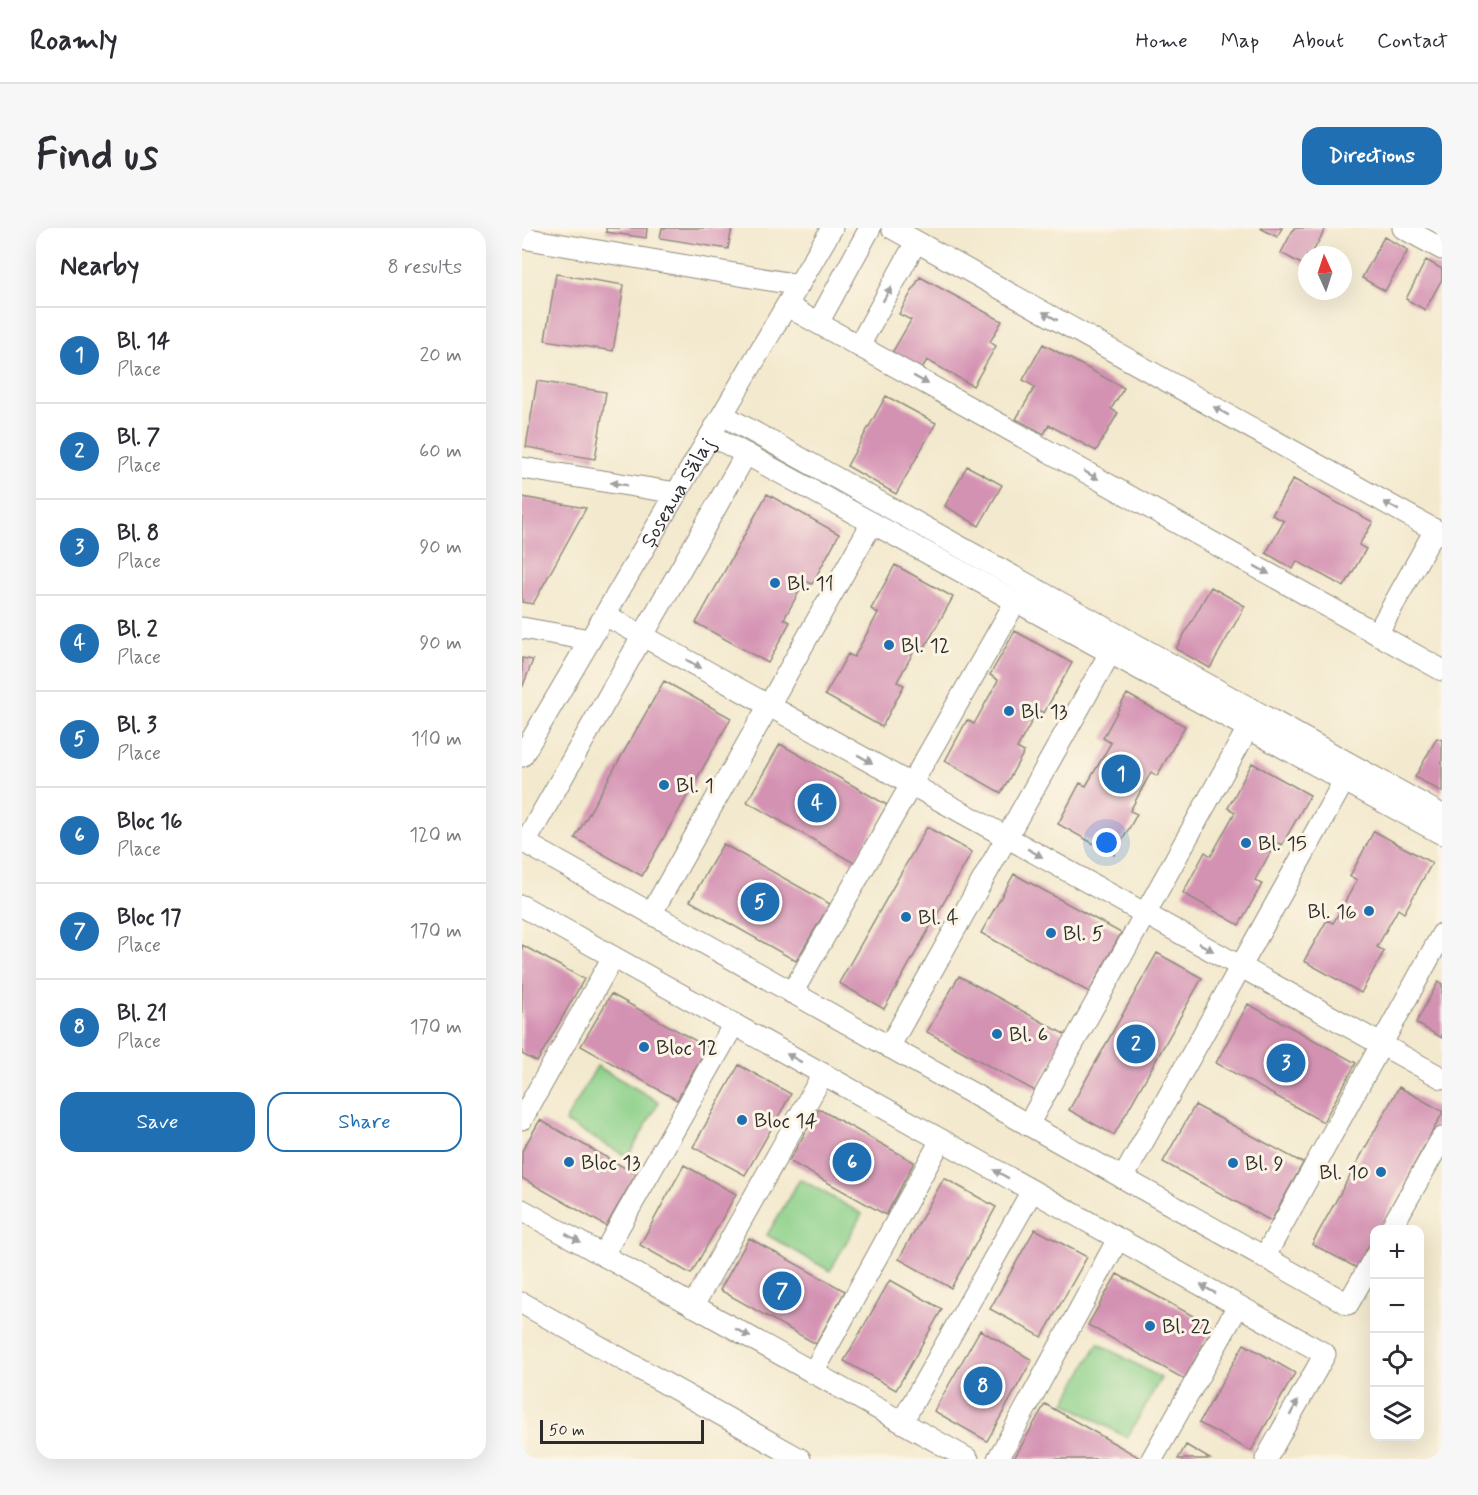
<!DOCTYPE html>
<html lang="en">
<head>
<meta charset="utf-8">
<style>
	:root { --surface:#fff; --page:#f7f7f7; --text:#2b2b33; --muted:#7c7c81; --line:#e1e1e2; --accent:#1f6fb2 }
	body { margin:0; font-family:Mynerve,sans-serif; background:var(--page); color:var(--text) }
	.controls { position:absolute; right:18px; bottom:18px; display:grid; overflow:hidden; border-radius:12px; box-shadow:0 6px 24px #0002 }
	.controls button { width:54px; height:54px; display:grid; place-items:center; padding:0; border:0; border-bottom:2px solid var(--line); background:var(--surface); color:var(--text); font:30px sans-serif }
	.compass { position:absolute; left:776px; top:18px; width:54px; height:54px; border-radius:50%; background:var(--surface); box-shadow:0 6px 24px #0002; rotate:357deg }
	.scale { position:absolute; left:18px; bottom:15px; width:164px; box-sizing:border-box; padding-left:6px; border:3px solid #2b2b2b; border-top:0; font-size:16px; line-height:21px; white-space:nowrap; color:#2b2b2b; -webkit-text-stroke:4px #fcf5e5; paint-order:stroke }
	.you { position:absolute; left:585px; top:615px; width:21px; height:21px; margin:-15px; border:4px solid #fff; border-radius:50%; background:#1a73e8; box-shadow:0 0 0 9px #1a73e833 }
	.badge { display:grid; place-items:center; width:39px; height:39px; border-radius:50%; background:var(--accent); color:#fff; font-size:20px; font-weight:700 }
	.pin { position:absolute; translate:-50% -50%; border:3px solid #fff; box-shadow:0 2px 6px #0006 }
	.list { margin:0; padding:0; list-style:none }
	h2 { display:flex; justify-content:space-between; align-items:center; height:78px; margin:0; padding:0 24px; font-size:26px }
	h2 small { font-size:20px; font-weight:400; color:var(--muted) }
	.list li { display:grid; grid-template-columns:39px 1fr auto; gap:18px; align-items:center; box-sizing:border-box; height:96px; padding:0 24px; border-top:2px solid var(--line) }
	.list b { display:block; font-size:22px; white-space:nowrap }
	.list p { margin:0; font-size:20px; white-space:nowrap; color:var(--muted) }
	.list em { font-size:20px; font-style:normal; color:var(--muted) }
	.actions { display:flex; gap:12px; padding:18px 24px }
	.actions a { flex:1; padding:14px 0; border:2px solid var(--accent); border-radius:18px; text-align:center; font-size:21px; color:var(--accent) }
	.actions .main { background:var(--accent); color:#fff }
	.icon { flex:none; width:33px; height:33px; fill:none; stroke:currentColor; stroke-width:2; stroke-linecap:round; stroke-linejoin:round }
	.map { position:relative; flex:none; width:920px; height:1231px; overflow:hidden; border-radius:18px }
	header { display:flex; align-items:center; gap:36px; box-sizing:border-box; height:84px; padding:0 30px; background:var(--surface); border-bottom:2px solid var(--line) }
	header strong { font-size:28px }
	nav { display:flex; gap:33px; margin-inline-start:auto; font-size:21px }
	.intro { display:flex; align-items:center; justify-content:space-between; box-sizing:border-box; height:144px; padding:0 36px }
	h1 { margin:0; font-size:42px }
	.button { padding:15px 27px; border-radius:18px; background:var(--accent); color:#fff; font-size:21px; font-weight:700 }
	main { display:flex; gap:36px; padding:0 36px }
	aside { flex:1; background:var(--surface); border-radius:18px; box-shadow:0 6px 24px #0002 }
	.map>svg:first-child { display:block }
	.green { fill:#8bd089; stroke:#5b7e5a; stroke-width:1.5 }
	.building { fill:#d492b3 }
	.lines { fill:none; stroke-linecap:round; stroke-linejoin:round }
	.minor-casing { stroke:#8f8a7c; stroke-width:23 }
	.minor { stroke:#fff; stroke-width:21 }
	.oneway { fill:#a0a0a0 }
	.poi-dot { fill:#1f6fb2; stroke:#fcf5e5; stroke-width:2 }
	.labels { text-anchor:middle; stroke-width:6; stroke-linejoin:round; paint-order:stroke }
	.street-label { font-size:21px; fill:#2b2b2b; stroke:#fcf5e5 }
	.poi-label { font-size:21px; fill:#2b2b2b; stroke:#fcf5e5; text-anchor:start }
</style>
</head>
<body>
<header>
<strong>Roamly</strong>
<nav><a>Home</a><a>Map</a><a>About</a><a>Contact</a></nav>
</header>
<div class="intro"><h1>Find us</h1><a class="button">Directions</a></div>
<main>
<aside>
<h2>Nearby<small>8 results</small></h2>
<ul class="list">
<li><span class="badge">1</span><div><b>Bl. 14</b><p>Place</p></div><em>20 m</em></li>
<li><span class="badge">2</span><div><b>Bl. 7</b><p>Place</p></div><em>60 m</em></li>
<li><span class="badge">3</span><div><b>Bl. 8</b><p>Place</p></div><em>90 m</em></li>
<li><span class="badge">4</span><div><b>Bl. 2</b><p>Place</p></div><em>90 m</em></li>
<li><span class="badge">5</span><div><b>Bl. 3</b><p>Place</p></div><em>110 m</em></li>
<li><span class="badge">6</span><div><b>Bloc 16</b><p>Place</p></div><em>120 m</em></li>
<li><span class="badge">7</span><div><b>Bloc 17</b><p>Place</p></div><em>170 m</em></li>
<li><span class="badge">8</span><div><b>Bl. 21</b><p>Place</p></div><em>170 m</em></li>
</ul>
<div class="actions"><a class="main">Save</a><a>Share</a></div>
</aside>
<div class="map">
<svg width="920" height="1231" viewBox="0 0 920 1231">
	<rect width="100%" height="100%" fill="#fcf5e5"/>
	<filter id="ink" filterUnits="userSpaceOnUse"><feTurbulence type="fractalNoise" baseFrequency=".0167" numOctaves="2"/><feDisplacementMap in="SourceGraphic" scale="12" xChannelSelector="R" yChannelSelector="G"/><feConvolveMatrix kernelMatrix="1 2 1 2 8 2 1 2 1" color-interpolation-filters="sRGB"/></filter>
	<filter id="wash" filterUnits="userSpaceOnUse"><feTurbulence type="fractalNoise" baseFrequency=".008" numOctaves="4" result="noise"/><feDisplacementMap in="SourceGraphic" scale="24" xChannelSelector="R" yChannelSelector="G"/><feGaussianBlur stdDeviation="1.35" result="paint"/><feColorMatrix in="noise" values="0 0 0 0 0 0 0 0 0 0 0 0 0 0 0 0 0 1.4 0 .05"/><feComposite in="paint" operator="in"/></filter>
	<g filter="url(#wash)">
		<rect width="100%" height="100%" fill="#f3e9ce"/>
		<path class="green" d="M75,838L137,874L106,929L43,894Z
			M278,951L340,986L308,1043L245,1007Z
			M576,1115L639,1150L605,1210L543,1175Z"/>
		<g id="blocks">
			<path class="building" d="M84,0H125L124,10L84,4Z
				M140,0H210L206,21L138,10Z
				M738,0H760L755,9Z
				M772,0H804L789,27H785L783,38L759,25Z
				M862,9L886,22L863,63L840,50Z
				M904,32L920,41V51L903,82L884,71Z
				M34,46L102,57L91,123L23,112Z
				M398,49L480,93L468,114L474,118L451,158L405,132L399,142L370,125L389,92L377,86Z
				M521,116L602,160L589,181L596,185L574,223L527,197L522,206L494,191L513,159L501,152Z
				M15,153L84,164L73,231L4,219Z
				M364,168L414,195L374,266L325,238Z
				M445,238L480,257L457,298L423,278Z
				M771,251L851,294L837,317L844,321L822,359L775,333L771,341L744,325L762,293L750,287Z
				M245,266L317,306L290,356L283,353L262,391L268,394L246,435L174,395Z
				M0,269L64,280L11,376L0,374Z
				M373,337L431,369L403,419L396,416L375,454L382,457L360,499L303,467L326,426L332,429L356,385L349,381Z
				M689,359L723,378L688,440L654,421Z
				M493,403L550,435L522,485L516,482L495,520L502,524L479,565L423,533L445,492L452,496L476,452L468,447Z
				M0,430L11,432L0,460Z
				M142,453L209,490L120,648L53,610Z
				M605,466L663,498L635,548L629,544L608,583L615,586L592,627L536,596L558,555L564,558L589,515L581,510Z
				M915,510L920,512V564L893,549Z
				M258,516L365,577L332,635L225,574Z
				M730,535L788,567L760,617L754,614L733,652L740,656L717,697L661,665L683,624L689,628L713,584L706,580Z
				M405,599L450,624L362,781L317,755Z
				M852,603L910,635L882,685L876,681L855,719L862,723L839,765L782,733L805,692L811,695L835,652L828,648Z
				M201,616L308,676L274,733L168,673Z
				M492,646L599,705L567,764L459,705Z
				M0,717L62,751L15,834L0,826Z
				M635,725L680,750L592,907L547,882Z
				M437,748L544,807L513,863L405,804Z
				M916,754L920,756V810L894,795Z
				M89,766L185,819L155,872L59,818Z
				M726,776L834,835L801,894L694,835Z
				M217,837L269,866L223,947L171,919Z
				M877,859L920,883V886L856,1002H852V1008L835,1040L790,1016Z
				M673,877L781,935L749,993L641,934Z
				M297,881L392,934L364,987L267,933Z
				M18,892L114,946L84,998L0,950V923Z
				M162,937L214,966L169,1046L118,1017Z
				M422,950L474,979L429,1060L377,1031Z
				M513,1001L565,1029L520,1109L468,1081Z
				M227,1010L323,1063L294,1116L198,1062Z
				M595,1046L691,1099L662,1151L566,1097Z
				M368,1052L420,1081L374,1162L322,1133Z
				M458,1102L510,1132L465,1213L412,1183Z
				M722,1116L773,1145L729,1223L677,1195Z
				M523,1176L620,1231H497L493,1229Z
				M664,1217L688,1231H656Z"/>
		</g>
	</g>
	<g filter="url(#ink)">
		<use href="#blocks" fill-opacity="0" stroke="#8f8a7c" stroke-width="1.5"/>
		<g class="lines">
			<g class="minor-casing">
				<g id="minor">
					<path d="M370,0L920,306"/>
					<path d="M881,0L920,21"/>
					<path d="M0,10L277,57"/>
					<path d="M265,78L920,442"/>
					<path d="M296,95L348,0"/>
					<path d="M337,118L394,14"/>
					<path d="M201,187L920,587"/>
					<path d="M189,207L920,606"/>
					<path d="M0,240L155,265"/>
					<path d="M83,387L920,850"/>
					<path d="M0,400L68,412"/>
					<path d="M855,406L913,302"/>
					<path id="s1" d="M0,528L310,0"/>
					<path d="M0,613L826,1076L852,1030"/>
					<path d="M3,615L224,226"/>
					<path d="M0,678L803,1126L744,1231"/>
					<path d="M129,686L350,295"/>
					<path d="M270,765L494,373"/>
					<path d="M367,819L588,425"/>
					<path d="M0,891L91,729"/>
					<path d="M506,897L726,500"/>
					<path d="M601,950L822,553"/>
					<path d="M0,982L446,1231"/>
					<path d="M868,1002L920,910"/>
					<path d="M81,1027L212,796"/>
					<path d="M742,1030L920,706"/>
					<path d="M0,1075L278,1231"/>
					<path d="M171,1078L301,846"/>
					<path d="M291,1145L419,912"/>
					<path d="M380,1194L510,963"/>
					<path d="M476,1231L596,1011"/>
					<path d="M630,1231L716,1078"/>
				</g>
			</g>
			<use href="#minor" class="minor"/>
		</g>
		<defs><path id="oneway-solid" d="M-6-.8H1V-3.2L6.5 0L1 3.2V.8H-6Z" transform="scale(1.5)"/></defs>
		<g class="oneway">
			<use href="#oneway-solid" transform="translate(365 66) rotate(-61)"/>
			<use href="#oneway-solid" transform="translate(528 88) rotate(-151)"/>
			<use href="#oneway-solid" transform="translate(399 152) rotate(29)"/>
			<use href="#oneway-solid" transform="translate(699 183) rotate(-151)"/>
			<use href="#oneway-solid" transform="translate(569 247) rotate(29)"/>
			<use href="#oneway-solid" transform="translate(97 256) rotate(-171)"/>
			<use href="#oneway-solid" transform="translate(869 278) rotate(-151)"/>
			<use href="#oneway-solid" transform="translate(740 342) rotate(29)"/>
			<use href="#oneway-solid" transform="translate(172 436) rotate(29)"/>
			<use href="#oneway-solid" transform="translate(343 531) rotate(29)"/>
			<use href="#oneway-solid" transform="translate(513 625) rotate(29)"/>
			<use href="#oneway-solid" transform="translate(684 719) rotate(29)"/>
			<use href="#oneway-solid" transform="translate(272 830) rotate(-151)"/>
			<use href="#oneway-solid" transform="translate(479 946) rotate(-151)"/>
			<use href="#oneway-solid" transform="translate(51 1010) rotate(29)"/>
			<use href="#oneway-solid" transform="translate(686 1061) rotate(-151)"/>
			<use href="#oneway-solid" transform="translate(221 1105) rotate(29)"/>
			<use href="#oneway-solid" transform="translate(772 1180) rotate(-61)"/>
		</g>
	</g>
	<g class="poi-dot">
		<circle cx="253" cy="355" r="6"/>
		<circle cx="367" cy="417" r="6"/>
		<circle cx="487" cy="483" r="6"/>
		<circle cx="142" cy="557" r="6"/>
		<circle cx="724" cy="615" r="6"/>
		<circle cx="847" cy="683" r="6"/>
		<circle cx="384" cy="689" r="6"/>
		<circle cx="529" cy="705" r="6"/>
		<circle cx="475" cy="806" r="6"/>
		<circle cx="122" cy="819" r="6"/>
		<circle cx="220" cy="892" r="6"/>
		<circle cx="47" cy="934" r="6"/>
		<circle cx="711" cy="935" r="6"/>
		<circle cx="859" cy="944" r="6"/>
		<circle cx="628" cy="1098" r="6"/>
	</g>
	<g class="labels">
		<g class="street-label">
			<text dy="7" stroke="none"><textPath href="#s1" startOffset="306">Șoseaua Sălaj</textPath></text>
		</g>
		<g class="poi-label">
			<text x="265" y="362">Bl. 11</text>
			<text x="379" y="424">Bl. 12</text>
			<text x="499" y="490">Bl. 13</text>
			<text x="154" y="564">Bl. 1</text>
			<text x="736" y="622">Bl. 15</text>
			<text x="835" y="690" text-anchor="end">Bl. 16</text>
			<text x="396" y="696">Bl. 4</text>
			<text x="541" y="712">Bl. 5</text>
			<text x="487" y="813">Bl. 6</text>
			<text x="134" y="826">Bloc 12</text>
			<text x="232" y="899">Bloc 14</text>
			<text x="59" y="941">Bloc 13</text>
			<text x="723" y="942">Bl. 9</text>
			<text x="847" y="951" text-anchor="end">Bl. 10</text>
			<text x="640" y="1105">Bl. 22</text>
		</g>
	</g>
</svg>
<div class="controls">
<button>+</button>
<button>−</button>
<button><svg class="icon" aria-label="locate" viewBox="0 0 24 24"><circle cx="12" cy="12" r="6"/><path d="M12 2v4M12 18v4M2 12h4M18 12h4"/></svg></button>
<button><svg class="icon" aria-label="layers" viewBox="0 0 24 24"><path d="M12 4l9 5-9 5-9-5zM3 14l9 5 9-5"/></svg></button>
</div>
<svg class="compass" viewBox="-18 -18 36 36"><path d="M0-13l5 13h-10z" fill="#e53935"/><path d="M0 13l5-13h-10z" fill="#7c7c81"/></svg>
<div class="scale">50 m</div>
<div class="you"></div>
<div class="pin badge" style="left:599px;top:546px">1</div>
<div class="pin badge" style="left:614px;top:816px">2</div>
<div class="pin badge" style="left:764px;top:835px">3</div>
<div class="pin badge" style="left:295px;top:575px">4</div>
<div class="pin badge" style="left:238px;top:674px">5</div>
<div class="pin badge" style="left:330px;top:934px">6</div>
<div class="pin badge" style="left:260px;top:1063px">7</div>
<div class="pin badge" style="left:461px;top:1158px">8</div>
</div>
</main>
</body>
</html>
